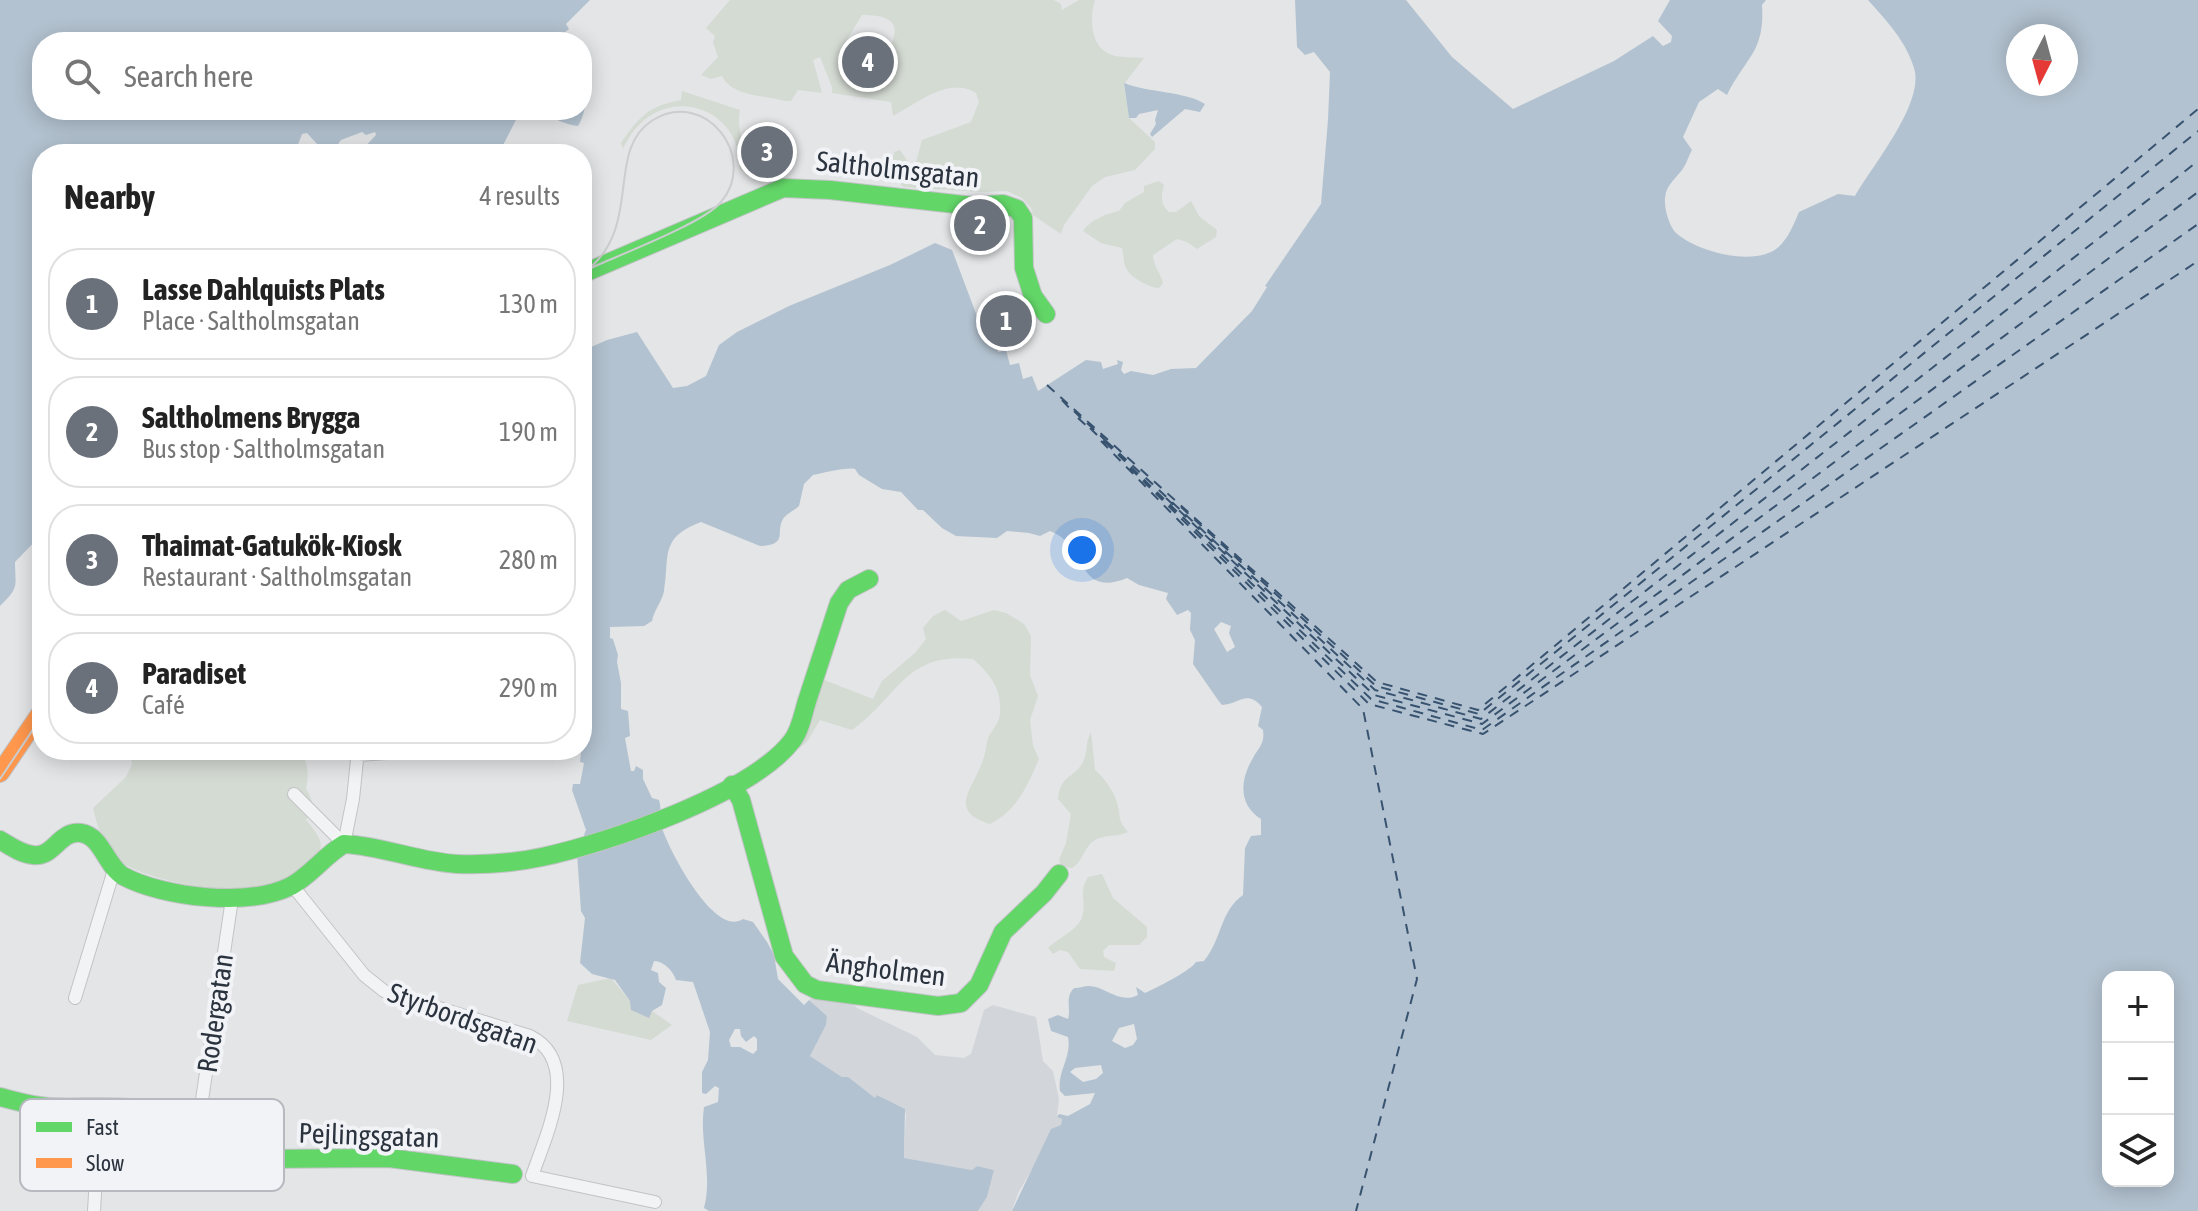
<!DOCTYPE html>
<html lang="en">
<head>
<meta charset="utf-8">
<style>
	:root { --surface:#fff; --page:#f2f2f2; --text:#222; --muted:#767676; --line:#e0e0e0; --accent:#6b717a }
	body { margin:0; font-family:"Asap Condensed",sans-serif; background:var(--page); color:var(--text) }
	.controls { position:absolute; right:24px; bottom:24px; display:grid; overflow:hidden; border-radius:16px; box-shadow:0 4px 20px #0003 }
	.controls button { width:72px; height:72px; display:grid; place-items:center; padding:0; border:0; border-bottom:2px solid var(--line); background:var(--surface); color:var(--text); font:40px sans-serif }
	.compass { position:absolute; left:2006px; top:24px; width:72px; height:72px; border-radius:50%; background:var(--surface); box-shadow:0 4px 20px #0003; rotate:186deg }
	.you { position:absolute; left:1082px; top:550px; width:28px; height:28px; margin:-20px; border:6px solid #fff; border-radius:50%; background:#1a73e8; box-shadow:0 0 0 12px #1a73e833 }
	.badge { display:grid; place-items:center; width:52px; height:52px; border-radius:50%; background:var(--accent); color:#fff; font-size:26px; font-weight:700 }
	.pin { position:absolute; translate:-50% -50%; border:4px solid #fff; box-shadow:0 2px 8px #0006 }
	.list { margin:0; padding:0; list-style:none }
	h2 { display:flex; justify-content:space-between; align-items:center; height:104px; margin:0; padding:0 32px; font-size:34px }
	h2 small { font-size:26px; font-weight:400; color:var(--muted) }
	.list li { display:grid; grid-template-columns:52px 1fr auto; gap:24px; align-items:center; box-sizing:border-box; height:112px; margin:0 16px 16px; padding:0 16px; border:2px solid var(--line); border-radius:32px }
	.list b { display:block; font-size:30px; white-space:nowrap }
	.list p { margin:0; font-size:26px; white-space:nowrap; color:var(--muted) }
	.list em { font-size:26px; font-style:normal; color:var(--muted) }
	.icon { flex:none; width:44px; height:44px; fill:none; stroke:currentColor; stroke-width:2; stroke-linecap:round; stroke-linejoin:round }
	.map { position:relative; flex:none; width:2198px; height:1211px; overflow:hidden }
	.search { position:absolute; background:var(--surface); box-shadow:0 4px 20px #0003; left:32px; top:32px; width:560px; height:88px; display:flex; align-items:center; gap:20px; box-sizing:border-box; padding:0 28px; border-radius:32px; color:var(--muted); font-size:30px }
	.panel { position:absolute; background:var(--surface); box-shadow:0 4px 20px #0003; left:32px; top:144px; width:560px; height:616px; border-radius:32px }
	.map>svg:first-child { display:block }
	.built { fill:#d2d5da }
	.green { fill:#d4dbd3; fill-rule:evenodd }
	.water { fill:#b3c2d0; fill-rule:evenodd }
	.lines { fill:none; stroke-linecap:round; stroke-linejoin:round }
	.ferry { stroke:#385370; stroke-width:2; stroke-dasharray:10 8; stroke-linecap:butt }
	.street-casing { stroke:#c1c3c5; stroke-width:14 }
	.fast-casing { stroke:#c1c3c5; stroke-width:20 }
	.slow-casing { stroke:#c1c3c5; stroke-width:20 }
	.street { stroke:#f2f3f4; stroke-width:12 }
	.fast { stroke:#63d668; stroke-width:18 }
	.slow { stroke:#ff974d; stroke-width:18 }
	.tram { stroke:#cbcdcf; stroke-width:2 }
	.labels { text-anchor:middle; stroke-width:8; stroke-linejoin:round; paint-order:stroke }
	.street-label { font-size:28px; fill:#2b333f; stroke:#f1f3f6 }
	.key { fill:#f1f3f6; stroke:#b6b9bf; stroke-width:2 }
	.key-label { font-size:22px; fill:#2b333f }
</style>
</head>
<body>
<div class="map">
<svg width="2198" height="1211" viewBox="0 0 2198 1211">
	<rect width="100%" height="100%" fill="#e3e5e7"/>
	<path class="built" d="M836,985L857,1008L917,1037L935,1055L964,1058L971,1054L984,1010L993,1005L1036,1017L1043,1061L1053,1071L1059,1099L1057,1117L1062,1119L1061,1126L1056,1129L1018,1193L1012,1211H978L987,1197L994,1170L977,1166L972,1170L904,1158L906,1113L878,1095L875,1098L865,1092L810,1056L826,1025L827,1016L809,1000Z"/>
	<path class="green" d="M730,0H1054L1061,4L1062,10L1079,0H1095C1089,18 1090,48 1112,55C1121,58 1134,57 1144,58L1124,84L1129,118L1155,142V149L1135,170L1105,177L1092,186L1064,225L1061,234L1033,215L1031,208L1022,198L1007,191L982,192L903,187L891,172L894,152L900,150L915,172L924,176L929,174L926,168L916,162L922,140L971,122L979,102L976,93C949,76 918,103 893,116L891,102L832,93V87L820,57L813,60L822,93L798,90L791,101H785C765,95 732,97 722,76L711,79L701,75L718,57L713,42L715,36L706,28ZM862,15C892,15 904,23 887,53C883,59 879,70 873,74C866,78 855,77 847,76L846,52L843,46Z
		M682,91L740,110C735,131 748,148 747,169L744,171L740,170C742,101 654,79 623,149L621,143C639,117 648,106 681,100Z
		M1159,181L1164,185C1161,196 1160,204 1169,212H1176L1191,201L1199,216L1217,230L1216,237L1197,249L1187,242L1177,239L1153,255C1153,266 1161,273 1163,283L1159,288C1150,288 1130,277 1126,268C1123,262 1124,254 1122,248L1101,243L1083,231C1090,220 1108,213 1119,211L1125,203L1144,192V186Z
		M945,610L961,621L994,610L1006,613L1024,624L1031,636L1030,675L1038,696L1030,720L1033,746L1039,759C1027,786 1017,811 990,824C946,810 974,788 983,760C986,752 986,743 989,736C993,729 1000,721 1000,713C1002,689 990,674 973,659C904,652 899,697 852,730L820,720L807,742L798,749L795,746L819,678L873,699L882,681L915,653L926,639L923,628L933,616Z
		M1091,732L1095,770C1104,778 1114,791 1117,803C1122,818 1116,818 1128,832C1116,838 1102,833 1091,843C1083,851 1082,862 1072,868L1061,866L1059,860L1066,843L1071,814L1058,799C1061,771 1078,779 1085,757C1088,747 1085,744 1091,732Z
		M130,750H300C308,763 309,774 306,789C314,801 314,808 306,820C325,843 328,850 302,868C285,880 266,887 245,890C219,894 134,877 116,858C103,846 97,825 93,808L126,777L132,764Z
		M1102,874L1113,898L1147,927V937L1139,945H1109L1103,951L1104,957L1116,963L1114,971L1080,969L1068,952L1060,950L1053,954L1048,948C1057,939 1078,930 1082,917C1087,902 1078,893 1088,877Z
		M611,978L630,1001L652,1011L672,1025L651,1040L567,1021L578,985Z"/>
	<path class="water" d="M0,0H590L566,24L569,29L553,42H42V110H582V89C589,98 584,116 578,126C553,123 546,107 518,116L499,153L492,154H358L376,135L375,132L366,135L362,132L341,140L331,154H316L317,144L307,133L302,134L296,150L298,154H42V534L15,562C15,586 20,587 0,606Z
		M1295,0H1406L1452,57L1513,109L1614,61L1653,36L1663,46L1671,42L1672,36L1658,21L1670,0H1766L1762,5C1765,52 1746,57 1727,95L1718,89L1699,102L1683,137L1692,150C1689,155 1687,162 1684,167C1677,178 1666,184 1665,198C1664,208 1669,226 1676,233C1696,251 1746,264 1771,252C1786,245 1793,226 1799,212L1838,194L1855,196C1872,166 1925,103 1914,68C1906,41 1886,20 1868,0H2198V1211H1012L1051,1129L1061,1125L1062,1119L1057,1117L1059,1114L1068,1116L1090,1104L1095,1093L1065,1096L1060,1091C1057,1071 1072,1057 1068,1037L1051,1031L1048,1019L1058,1015L1068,1019C1071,1010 1066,1000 1071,992C1074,986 1076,989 1082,987C1102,981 1117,1006 1138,995L1136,987L1145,993C1158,987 1190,971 1196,962L1204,961C1222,939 1220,911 1243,895L1245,848L1251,836L1261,835V819C1238,804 1240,780 1253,758C1259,747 1265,744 1263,730L1258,726L1262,707C1247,689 1239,704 1222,705L1218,700L1193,664L1195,640L1190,630L1191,613L1188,610L1177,615L1166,599L1168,593L1139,585L1127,578C1076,599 1087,544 1050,531L1040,536L1029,533L1007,531L997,538L956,536L942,528L923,510H918L901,492L882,489L859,475L855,469C848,467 823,473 813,475L804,484L799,506C795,510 786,514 783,519C775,532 789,545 760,546L701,522C659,538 670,556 664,591C662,602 654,610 652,621L644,626L610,627V638L613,639L618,655L617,662L621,683V709L628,711L630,736L625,738L631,771H634L636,766L643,770V779L652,798L659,800C662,810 659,821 663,831C671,853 715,938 743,919L753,922L767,942L774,955L778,979L804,1005L809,1000L827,1016L826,1025L810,1056L842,1077H848L875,1098L877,1095L905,1109L904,1158L972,1170L977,1166L994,1170L987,1197L978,1211H709L704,1208C713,1174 699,1141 704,1107L718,1102L719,1088L715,1086L706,1094L702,1093V1072L708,1060L710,1032L693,982L676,980C673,971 664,961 654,961L651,970L658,973L659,982L666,988L662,1005L652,1011L649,1018L631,1010L630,1001L615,980L592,974L580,963L585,918L581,911L577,853L586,830L572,790L573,784H580L584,763L580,762L581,752L577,751L582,750C582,721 590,700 590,672L586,668L587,653L582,637V351L607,340L637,332L673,388L687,386L706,376L719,345L737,332L789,306L890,265L935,243L952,250L986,340L996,345L998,352L1006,350L1010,365L1019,363L1023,379L1032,376L1038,391L1086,360L1101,362L1103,369L1118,364L1117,360L1123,362L1121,370L1124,374L1131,371L1153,375L1171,369L1196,368L1252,311L1267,287L1265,286L1321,204L1328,120L1330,72L1314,52L1305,55L1297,47ZM2018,36H2066V84H2018ZM1221,622L1231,626L1229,633L1235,647L1227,652L1214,629ZM2108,977H2168V1181H2108ZM1134,1024L1137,1039L1133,1045L1125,1048L1112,1041L1119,1028ZM735,1029H740L741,1036L746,1042L754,1036L757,1039V1050L753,1054L740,1047H731L729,1040ZM1101,1065L1103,1073L1096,1079L1083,1082L1070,1072L1075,1068Z
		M1124,83C1149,93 1185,91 1205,104L1200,112L1185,109L1152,137L1150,134L1156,124L1155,120L1158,110L1139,114L1136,118H1129Z"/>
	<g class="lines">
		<path class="ferry" d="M1047,385L1377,682L1478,710L2198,109
			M1062,400L1074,413
			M1074,411L1086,423
			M1078,418L1091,430
			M1087,423L1106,441
			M1090,428L1106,444
			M1101,441L1363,709L1417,979L1356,1211
			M1106,441L1375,690L1481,719L2198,161
			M1105,442L1371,699L1482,730L2198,224
			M1130,468L1369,704L1483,734L2198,261
			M1166,498L1374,695L1482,724L2198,192
			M1181,507L1376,686L1479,714L2198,131"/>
		<g class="street-casing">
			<path id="street" d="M358,755L429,750
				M294,794L344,844
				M344,844L353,799L358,750
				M292,885L364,975L384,991L530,1036C582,1062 546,1135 532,1176L655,1202
				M75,998L114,870
				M196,1125L199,1120L232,899
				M94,1211L100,1108"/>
		</g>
		<g class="fast-casing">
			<path id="fast" d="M582,274L783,188L830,190L973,206L1003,204L1017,209L1023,218L1024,268L1033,296L1046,314
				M732,785L741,800L784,956L805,984L817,990L938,1006L961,1003L979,985L1003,932L1044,893L1059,874
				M0,840C10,846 21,854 33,855C54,858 59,830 81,833C102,836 106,866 123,876C164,898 249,907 291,886C311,875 324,856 344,844C383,846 419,862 457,864C485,865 514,863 542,857C608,843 751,794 792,741C800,731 803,714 807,701C818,668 828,636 839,603L848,590L869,579
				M0,1097C16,1101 32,1106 49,1107C89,1109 133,1103 172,1115C199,1123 214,1149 239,1159L389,1158L513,1174"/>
		</g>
		<g class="slow-casing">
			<path id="slow" d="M0,773L42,711"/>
		</g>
		<use href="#street" class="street"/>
		<use href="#fast" class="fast"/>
		<use href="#slow" class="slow"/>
		<path class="tram" d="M582,272L591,268C619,255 704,223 721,202C759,157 705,88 653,120C603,151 646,229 582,274
			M0,779L42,716"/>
	</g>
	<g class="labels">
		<g class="street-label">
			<text transform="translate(898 169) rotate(6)" y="10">Saltholmsgatan</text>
			<text transform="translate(886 969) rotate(7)" y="10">Ängholmen</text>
			<text transform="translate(215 1013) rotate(-82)" y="10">Rodergatan</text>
			<text transform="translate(463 1018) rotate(20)" y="10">Styrbordsgatan</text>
			<text transform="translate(369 1135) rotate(2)" y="10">Pejlingsgatan</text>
		</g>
	</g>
	<rect x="20" y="1099" width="264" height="92" rx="12" class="key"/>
	<rect x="36" y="1122" width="36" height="10" fill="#63d668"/>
	<rect x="36" y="1158" width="36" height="10" fill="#ff974d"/>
	<g class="key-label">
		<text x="86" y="1135">Fast</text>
		<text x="86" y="1171">Slow</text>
	</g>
</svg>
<div class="controls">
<button>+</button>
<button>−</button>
<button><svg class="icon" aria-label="layers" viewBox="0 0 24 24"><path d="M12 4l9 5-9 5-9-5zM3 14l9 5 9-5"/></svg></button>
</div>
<svg class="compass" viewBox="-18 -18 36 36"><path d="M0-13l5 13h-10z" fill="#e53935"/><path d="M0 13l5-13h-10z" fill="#767676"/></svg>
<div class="you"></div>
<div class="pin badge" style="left:1006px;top:321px">1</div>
<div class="pin badge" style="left:980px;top:225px">2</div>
<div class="pin badge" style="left:767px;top:152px">3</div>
<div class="pin badge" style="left:868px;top:62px">4</div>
<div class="search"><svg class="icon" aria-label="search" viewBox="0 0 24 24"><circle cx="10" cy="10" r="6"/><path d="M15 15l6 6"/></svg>Search here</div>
<section class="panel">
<h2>Nearby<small>4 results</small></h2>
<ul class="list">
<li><span class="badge">1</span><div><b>Lasse Dahlquists Plats</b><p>Place · Saltholmsgatan</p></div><em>130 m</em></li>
<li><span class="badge">2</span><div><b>Saltholmens Brygga</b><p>Bus stop · Saltholmsgatan</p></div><em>190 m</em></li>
<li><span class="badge">3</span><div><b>Thaimat-Gatukök-Kiosk</b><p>Restaurant · Saltholmsgatan</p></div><em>280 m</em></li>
<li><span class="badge">4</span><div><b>Paradiset</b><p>Café</p></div><em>290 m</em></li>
</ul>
</section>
</div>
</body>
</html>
